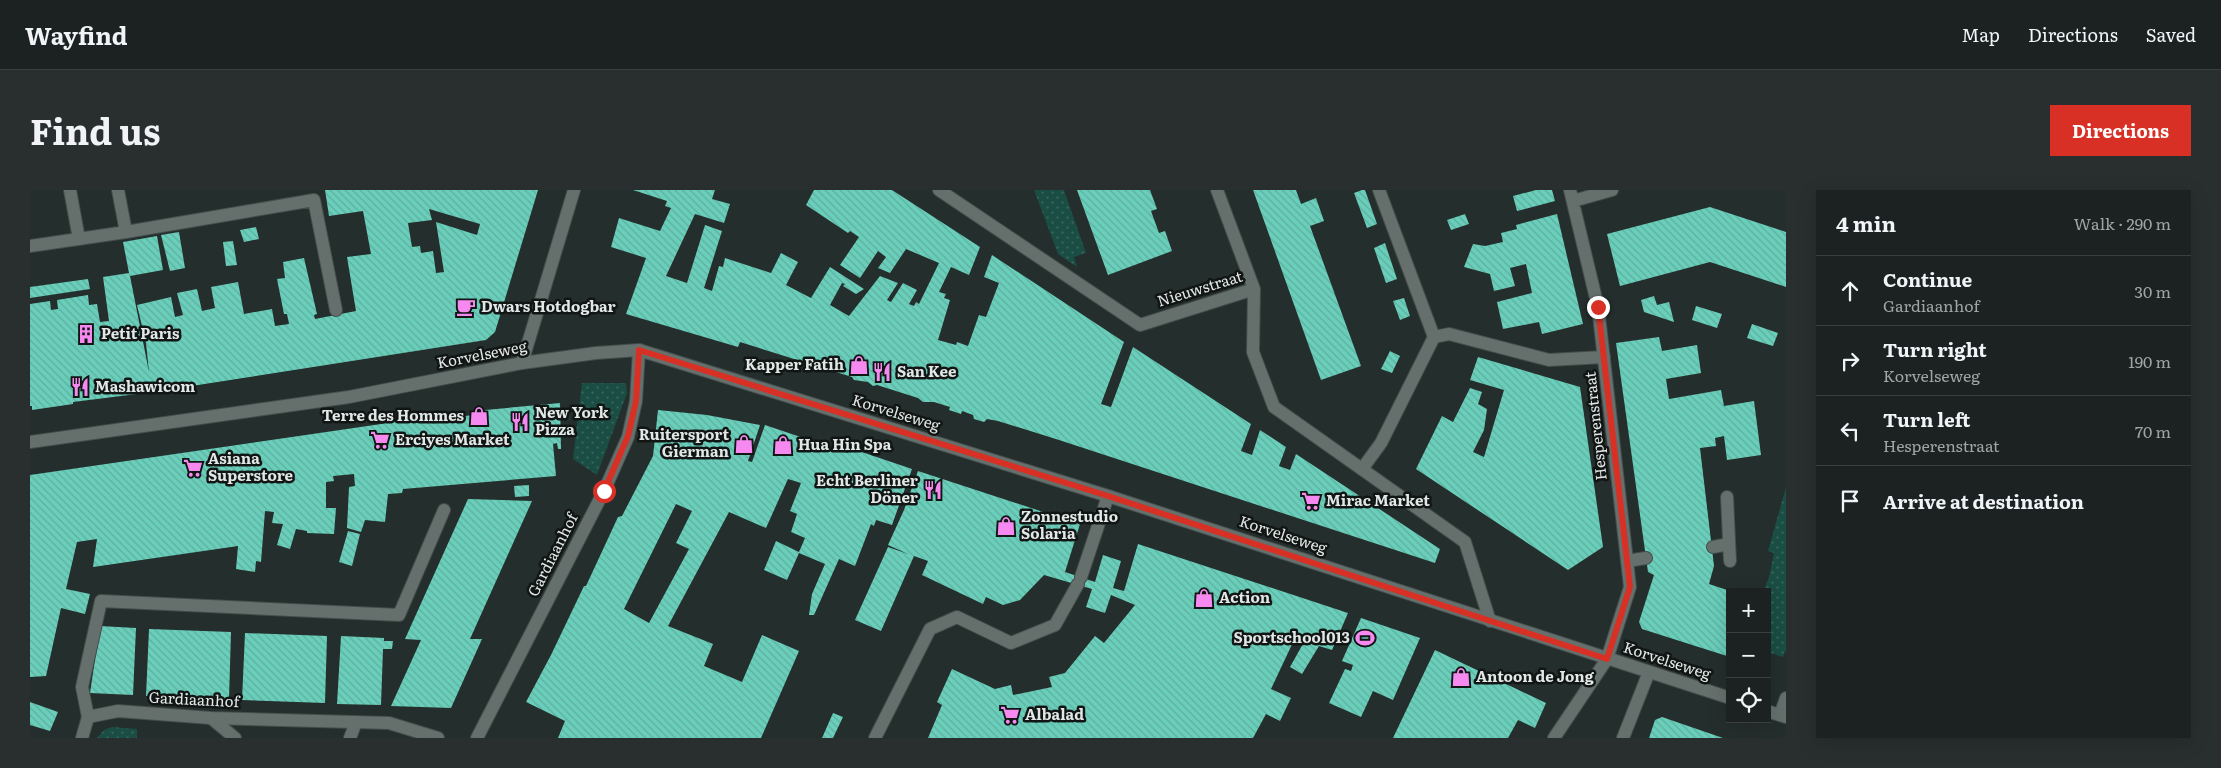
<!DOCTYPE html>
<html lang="en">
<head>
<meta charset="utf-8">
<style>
	:root { --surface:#1b2221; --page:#282f2e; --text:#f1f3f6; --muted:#a0a4a5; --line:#393f3f; --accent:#d93025 }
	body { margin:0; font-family:Literata,serif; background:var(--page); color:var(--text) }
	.controls { position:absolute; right:15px; bottom:15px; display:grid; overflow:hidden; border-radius:0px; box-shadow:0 5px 20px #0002 }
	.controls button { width:45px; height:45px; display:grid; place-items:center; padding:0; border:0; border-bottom:1px solid var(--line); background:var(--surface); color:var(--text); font:25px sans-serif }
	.stop { position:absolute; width:15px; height:15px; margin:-11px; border:4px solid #d93025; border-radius:50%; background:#fff }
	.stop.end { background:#d93025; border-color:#fff; box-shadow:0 1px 5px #0008 }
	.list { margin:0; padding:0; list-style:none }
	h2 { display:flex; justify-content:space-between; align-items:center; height:65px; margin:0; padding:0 20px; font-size:21px }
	h2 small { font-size:16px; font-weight:400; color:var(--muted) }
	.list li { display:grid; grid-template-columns:32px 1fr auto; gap:15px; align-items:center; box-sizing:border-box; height:70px; padding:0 20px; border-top:1px solid var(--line) }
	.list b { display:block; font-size:19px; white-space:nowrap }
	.list p { margin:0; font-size:16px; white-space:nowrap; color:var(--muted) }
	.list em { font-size:16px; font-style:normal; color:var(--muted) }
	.icon { flex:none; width:28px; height:28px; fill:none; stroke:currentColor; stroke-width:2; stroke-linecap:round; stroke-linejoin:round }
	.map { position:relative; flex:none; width:1756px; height:548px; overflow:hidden; border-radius:0px }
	header { display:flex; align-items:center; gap:30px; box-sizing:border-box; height:70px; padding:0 25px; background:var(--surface); border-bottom:1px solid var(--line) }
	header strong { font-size:24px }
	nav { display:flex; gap:28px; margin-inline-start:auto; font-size:18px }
	.intro { display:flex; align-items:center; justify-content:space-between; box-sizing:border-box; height:120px; padding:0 30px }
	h1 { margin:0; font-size:35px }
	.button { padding:12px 22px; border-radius:0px; background:var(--accent); color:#fff; font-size:18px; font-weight:700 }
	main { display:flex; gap:30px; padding:0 30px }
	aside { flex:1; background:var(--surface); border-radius:0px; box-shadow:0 5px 20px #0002 }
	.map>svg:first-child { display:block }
	.grass { fill:url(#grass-dots) }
	.building { fill:url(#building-back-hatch); fill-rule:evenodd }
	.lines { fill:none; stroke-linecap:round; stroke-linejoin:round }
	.service-casing { stroke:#444d4b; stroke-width:14 }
	.minor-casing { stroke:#444d4b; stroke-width:14 }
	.tertiary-casing { stroke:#444d4b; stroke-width:14 }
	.service { stroke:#65706d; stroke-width:12 }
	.minor { stroke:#65706d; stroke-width:12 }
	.tertiary { stroke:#65706d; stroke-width:12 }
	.route { stroke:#d93025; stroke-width:6 }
	.labels { text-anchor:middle; stroke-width:5; stroke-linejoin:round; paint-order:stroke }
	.street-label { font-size:15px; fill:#e2e8e7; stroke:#111514 }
	.poi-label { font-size:15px; font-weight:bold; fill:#e2e8e7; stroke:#111514; text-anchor:start }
</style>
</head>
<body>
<header>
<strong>Wayfind</strong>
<nav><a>Map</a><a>Directions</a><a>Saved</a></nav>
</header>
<div class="intro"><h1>Find us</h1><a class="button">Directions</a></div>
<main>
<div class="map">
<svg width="1756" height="548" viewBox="0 0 1756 548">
	<defs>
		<pattern id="grass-dots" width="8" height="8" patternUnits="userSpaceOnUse" patternTransform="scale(1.25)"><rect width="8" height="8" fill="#1a4d44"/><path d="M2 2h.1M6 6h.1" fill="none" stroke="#3b675f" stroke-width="1.8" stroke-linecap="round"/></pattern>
		<pattern id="building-back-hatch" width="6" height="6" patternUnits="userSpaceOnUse" patternTransform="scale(1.25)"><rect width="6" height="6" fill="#69cfbb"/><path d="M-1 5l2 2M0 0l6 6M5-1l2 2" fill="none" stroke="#60ad9e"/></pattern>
	</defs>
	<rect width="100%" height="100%" fill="#242e2c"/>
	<path class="grass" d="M1004,0H1034L1056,63L1044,67L1047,77L1028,64Z
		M552,193H596L597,203L567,285L543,269Z
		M1756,297V460L1753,467L1737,462V402H1733L1739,387L1744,363L1738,361Z
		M82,537L107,539V548H67L74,540Z"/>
	<path class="building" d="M295,0H508L465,142L456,150L123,202L43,212V214L2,220V216H0V114L20,111L21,120L28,119L27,110L58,105L59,115L67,114L70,132L79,131L73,87L99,83L93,52L127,46L133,80L100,86L119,182L116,153L107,115L141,107L145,127L153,125L147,103L167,99L172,121L185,118L181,97L208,92L214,124L242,119L245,136L259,134L257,124H254L247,89L255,88L253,72L274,68L287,124L284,125L285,129L326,121L317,67L341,64L333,21L299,26ZM399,19L450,34L447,45L406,32L414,82L406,83L403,61L391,63L390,56L382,57L378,33L402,30Z
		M603,0H685L682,9L700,14L694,33L665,24L636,86L657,93L675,35L692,41L674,98L682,101L689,76L693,77L695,68L741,83L751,63L768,72L756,95L781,108L800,77L834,99L826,104L813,96L815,94L812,93L800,115L819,126L850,86L868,93L857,110L861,112L873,93L887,100L879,114L884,116L886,112L889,114L909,73L876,59L860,83L848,78L856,67L848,61L830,88L810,75L829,47L820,41L818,43L776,15L784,0H862L950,57L939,85L921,77L909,102L916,104L914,108L920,110L908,150L926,155L927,152L938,156L949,125L956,127L969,93L954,87L962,65L1094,152L1071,214L1081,217L1103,157L1221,234L1211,261L1222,265L1230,240L1256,257L1249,276L1260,280L1266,264L1410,359L1405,373L1029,250L968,231L957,229L954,232L944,229L943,225L932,221L931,224L919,220L920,217L904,212H893L888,208L847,195L843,196L838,192L824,190L822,187L710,152L708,157L596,124L616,68L581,57L589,28L630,41L641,18L635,16L637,11Z
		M1047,0H1120L1127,19L1121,21L1129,43L1135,41L1142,61L1078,85Z
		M1223,0H1266L1271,14L1286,8L1294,31L1280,36L1331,176L1291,190Z
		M1332,0H1335L1347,34L1337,38L1324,3Z
		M1506,0H1522L1525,11L1487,21L1483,6Z
		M1680,17L1756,42V97L1680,72L1590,96L1577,44Z
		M1435,24L1439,34L1421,40L1417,30Z
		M1527,24L1553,134L1512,144L1509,132L1473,139L1467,112L1502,103L1496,74L1480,78L1485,96L1464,101L1460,84L1434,77L1443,54L1455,56L1473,52L1471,43L1487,39L1486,35Z
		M226,37L229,49L214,52L210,40Z
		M149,42L155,78L140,81L131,45Z
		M203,51L207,75L196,76L193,52Z
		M1355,53L1367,89L1356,93L1344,58Z
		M58,89L60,99L0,108V97Z
		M1624,106L1627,115L1639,112L1644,132L1614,122L1611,110Z
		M1374,108L1380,126L1370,130L1363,111Z
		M1666,116L1692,124L1687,138L1662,130Z
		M1722,134L1748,143L1743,156L1717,148Z
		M1629,147L1632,161L1667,155L1671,183L1636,189L1639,209L1691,200L1694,216L1724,211L1731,265L1697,270L1694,246L1685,248L1686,256L1670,258L1684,376L1679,394L1700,401V467L1612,439L1609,432L1624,385L1618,382L1586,153Z
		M1360,161L1370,166L1362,183L1351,179Z
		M1448,167L1550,197L1573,357L1538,380L1386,279L1412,226L1423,232L1440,198L1452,202L1448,214L1457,219L1454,240L1443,262L1454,267L1474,200L1440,190Z
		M530,213L531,259H528L527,253L523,254L526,286L373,299L372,303L358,304L355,332L335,330L331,342L317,338L319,297L325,296L324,284L303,286L304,291L296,292V318H306L304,344L277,343V341L266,339L260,359L247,355L253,334L242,333L244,322L235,321L231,372L226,371L225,382L206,379L208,356L63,377L67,349L47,352L36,399L60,404L55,424L31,418L16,486L0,487V285L365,232L457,224L455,220Z
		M628,220L677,225L730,235L718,271L722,272L735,235L818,263L820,258L882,279L862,335L846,330L844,336L841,334L825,376L809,369L784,425H779L782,404L795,374L769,363L757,390L734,380L746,351L769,362L775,348L761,342L767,324L760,321L771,293L758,289L736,338L699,322L638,436L683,454L674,476L712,492L732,445L769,461L731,548H528L535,531L496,512L521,465L554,396H556L588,327L592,326L623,266ZM646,314L662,321L646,353L659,359L619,433L594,419Z
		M888,281L1050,334L1035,382L1065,392L1073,365L1091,371L1083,398L1094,401L1108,354L1318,423L1302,460L1289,456L1272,484L1260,477L1274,452L1278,453L1265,448L1241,499L1261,508L1250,531L1236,524L1223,548H898L912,515L907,512L922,479L965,499L981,495L983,505L1022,497L1019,487L1035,483L1065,446L1074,453L1105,415L1081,405L1075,423L1056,417L1062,399L1014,385L990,410L973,415L956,407L953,414L892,385L898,371L884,366L851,441L825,430L858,357L878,364L858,355L874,320Z
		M499,295V306L485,307L484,296Z
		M438,309L502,311L440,449H452L421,518L361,516L391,450L375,449Z
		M318,341L330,344L322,376L309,372Z
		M1331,428L1390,448L1363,510L1343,501L1331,527L1299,513L1315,479L1321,481L1323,475L1312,471Z
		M70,436L106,438L103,505L60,503Z
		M119,439L201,442L199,509L116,506Z
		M215,443L297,446L295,513L212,510Z
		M311,446L354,448V451H363L362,459H353L351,515L307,514Z
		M1405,460L1516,513L1505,538L1488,530L1478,548H1363Z
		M0,512L28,522L20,541L0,535Z
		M803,523L813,527L803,548H792Z
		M1632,527L1693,548H1619L1625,530Z"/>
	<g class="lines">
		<g class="service-casing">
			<path id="service" d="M40,0L49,49
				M88,0L96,42L284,10L306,120
				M0,56L96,42
				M1404,147L1419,144L1519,170L1574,167
				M1332,279L1351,253L1404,147L1349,0
				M1697,307L1700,371
				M1683,357L1699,354
				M1597,371L1616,368
				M58,527L52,497L71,411L369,425L414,320
				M181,528L205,548
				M320,548L326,532
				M1524,548L1577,469"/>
		</g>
		<g class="minor-casing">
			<path id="minor" d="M909,0L1110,135L1224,99L1223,162L1244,217L1435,352L1460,431
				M1187,0L1224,99
				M1540,0L1568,117L1600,397L1577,469
				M1543,11L1582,0
				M492,173L544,0
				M1051,387L1078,306
				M1750,525L1756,508
				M52,548L58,527L88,521L181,528L359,533L408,548
				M447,548L574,301L598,247L606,211L609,160
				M845,548L900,439L927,427L981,453L1025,435L1048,394
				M1593,548L1619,482"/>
		</g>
		<g class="tertiary-casing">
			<path id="tertiary" d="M0,252L319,207L492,173L566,163L609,160L1078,306L1700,508
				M1737,521L1756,527"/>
		</g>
		<use href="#service" class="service"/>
		<use href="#minor" class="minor"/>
		<use href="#tertiary" class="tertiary"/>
	</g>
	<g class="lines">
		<path class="route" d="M574,301L598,246L606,211L609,160L1078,306L1577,469L1600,397L1568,117"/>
	</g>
	<defs>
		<g id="cafe-bare" transform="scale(1.5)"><path d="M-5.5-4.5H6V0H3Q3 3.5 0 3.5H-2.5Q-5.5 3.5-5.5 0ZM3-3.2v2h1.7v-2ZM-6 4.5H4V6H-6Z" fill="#f589ef" stroke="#111514" stroke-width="2.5" paint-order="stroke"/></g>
		<g id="building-bare" transform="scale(1.5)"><path d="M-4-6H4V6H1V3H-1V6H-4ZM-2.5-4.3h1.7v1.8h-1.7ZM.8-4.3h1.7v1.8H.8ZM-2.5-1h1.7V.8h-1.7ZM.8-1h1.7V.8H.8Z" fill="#f589ef" stroke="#111514" stroke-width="2.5" paint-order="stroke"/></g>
		<g id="shop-bare" transform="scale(1.5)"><path d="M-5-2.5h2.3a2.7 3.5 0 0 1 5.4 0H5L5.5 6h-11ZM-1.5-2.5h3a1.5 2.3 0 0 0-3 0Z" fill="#f589ef" stroke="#111514" stroke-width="2.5" paint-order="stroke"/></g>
		<g id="restaurant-bare" transform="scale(1.5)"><path d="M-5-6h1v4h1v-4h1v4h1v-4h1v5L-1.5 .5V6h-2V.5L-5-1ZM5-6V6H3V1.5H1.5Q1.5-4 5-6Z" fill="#f589ef" stroke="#111514" stroke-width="2.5" paint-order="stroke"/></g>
		<g id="supermarket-bare" transform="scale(1.5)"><path d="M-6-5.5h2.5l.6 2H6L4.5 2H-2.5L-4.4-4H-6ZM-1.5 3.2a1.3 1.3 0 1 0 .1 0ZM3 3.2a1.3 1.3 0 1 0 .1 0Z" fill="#f589ef" stroke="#111514" stroke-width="2.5" paint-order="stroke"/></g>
		<g id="stadium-bare" transform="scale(1.5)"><path d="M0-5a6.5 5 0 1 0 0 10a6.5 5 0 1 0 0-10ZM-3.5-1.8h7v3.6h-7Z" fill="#f589ef" stroke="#111514" stroke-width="2.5" paint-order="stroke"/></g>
	</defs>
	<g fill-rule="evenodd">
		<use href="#cafe-bare" x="436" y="117"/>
		<use href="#building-bare" x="56" y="144"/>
		<use href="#shop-bare" x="829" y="175"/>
		<use href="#restaurant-bare" x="852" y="182"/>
		<use href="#restaurant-bare" x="50" y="197"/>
		<use href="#shop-bare" x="449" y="226"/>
		<use href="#restaurant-bare" x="490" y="232"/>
		<use href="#supermarket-bare" x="350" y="250"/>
		<use href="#shop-bare" x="714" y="254"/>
		<use href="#shop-bare" x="753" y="255"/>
		<use href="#supermarket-bare" x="163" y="278"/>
		<use href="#restaurant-bare" x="903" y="300"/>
		<use href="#supermarket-bare" x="1281" y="311"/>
		<use href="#shop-bare" x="976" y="336"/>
		<use href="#shop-bare" x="1174" y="408"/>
		<use href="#stadium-bare" x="1335" y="448"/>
		<use href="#shop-bare" x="1431" y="487"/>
		<use href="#supermarket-bare" x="980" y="525"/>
	</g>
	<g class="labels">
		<g class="street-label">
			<text transform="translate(1170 99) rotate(-17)" y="5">Nieuwstraat</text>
			<text transform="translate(452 165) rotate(-11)" y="5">Korvelseweg</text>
			<text transform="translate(866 223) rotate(17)" y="5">Korvelseweg</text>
			<text transform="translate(1566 236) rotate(-96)" y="5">Hesperenstraat</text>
			<text transform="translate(1253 345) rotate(18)" y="5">Korvelseweg</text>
			<text transform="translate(523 365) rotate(-63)" y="5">Gardiaanhof</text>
			<text transform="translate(1637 471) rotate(18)" y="5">Korvelseweg</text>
			<text transform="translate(164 510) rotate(3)" y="5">Gardiaanhof</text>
		</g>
		<g class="poi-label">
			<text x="451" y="122">Dwars Hotdogbar</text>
			<text x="71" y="149">Petit Paris</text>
			<text x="814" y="180" text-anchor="end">Kapper Fatih</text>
			<text x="867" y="187">San Kee</text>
			<text x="65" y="202">Mashawicom</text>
			<text x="505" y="228">New York<tspan x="505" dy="17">Pizza</tspan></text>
			<text x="434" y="231" text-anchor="end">Terre des Hommes</text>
			<text x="699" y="250" text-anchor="end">Ruitersport<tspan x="699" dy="17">Gierman</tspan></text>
			<text x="365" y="255">Erciyes Market</text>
			<text x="768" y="260">Hua Hin Spa</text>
			<text x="178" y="274">Asiana<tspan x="178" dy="17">Superstore</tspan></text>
			<text x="888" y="296" text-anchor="end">Echt Berliner<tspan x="888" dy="17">Döner</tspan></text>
			<text x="1296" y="316">Mirac Market</text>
			<text x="991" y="332">Zonnestudio<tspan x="991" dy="17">Solaria</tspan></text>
			<text x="1189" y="413">Action</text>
			<text x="1320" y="453" text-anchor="end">Sportschool013</text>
			<text x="1446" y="492">Antoon de Jong</text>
			<text x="995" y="530">Albalad</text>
		</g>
	</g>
</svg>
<div class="controls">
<button>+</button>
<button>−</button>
<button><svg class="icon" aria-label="locate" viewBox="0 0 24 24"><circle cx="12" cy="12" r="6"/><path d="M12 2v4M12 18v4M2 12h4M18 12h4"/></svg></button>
</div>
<div class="stop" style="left:574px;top:301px"></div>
<div class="stop end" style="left:1568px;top:117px"></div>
</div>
<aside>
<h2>4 min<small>Walk · 290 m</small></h2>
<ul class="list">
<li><svg class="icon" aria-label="ahead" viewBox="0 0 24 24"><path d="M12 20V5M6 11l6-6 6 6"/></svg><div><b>Continue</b><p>Gardiaanhof</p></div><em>30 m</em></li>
<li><svg class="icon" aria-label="right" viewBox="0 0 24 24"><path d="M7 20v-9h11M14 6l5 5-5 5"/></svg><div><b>Turn right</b><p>Korvelseweg</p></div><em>190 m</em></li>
<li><svg class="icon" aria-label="left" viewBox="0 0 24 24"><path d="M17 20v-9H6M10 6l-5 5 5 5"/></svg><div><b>Turn left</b><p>Hesperenstraat</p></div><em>70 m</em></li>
<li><svg class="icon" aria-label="arrive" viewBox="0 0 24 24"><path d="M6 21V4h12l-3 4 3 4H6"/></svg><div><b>Arrive at destination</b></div></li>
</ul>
</aside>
</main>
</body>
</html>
